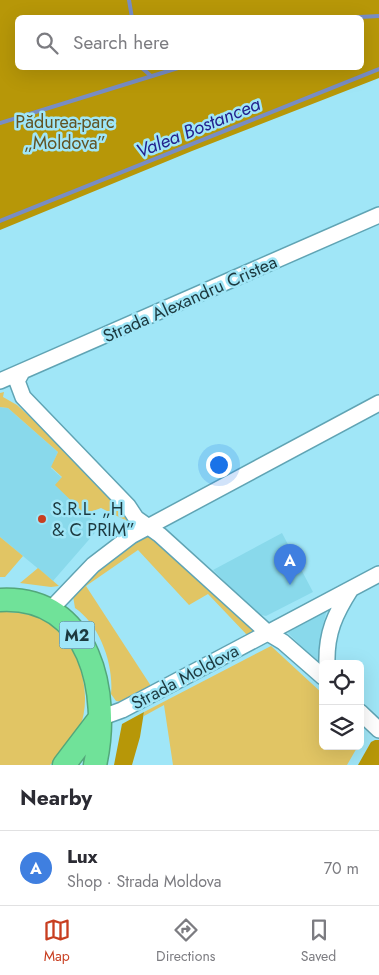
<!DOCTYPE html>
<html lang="en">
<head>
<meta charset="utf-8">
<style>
	:root { --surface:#fff; --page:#f7f7f7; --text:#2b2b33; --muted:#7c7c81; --line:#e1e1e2; --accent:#c83e20 }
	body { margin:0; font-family:Jost,sans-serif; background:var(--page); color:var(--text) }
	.controls { position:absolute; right:15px; bottom:15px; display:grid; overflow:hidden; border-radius:8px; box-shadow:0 5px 20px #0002 }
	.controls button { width:45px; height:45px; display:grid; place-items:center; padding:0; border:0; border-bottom:1px solid var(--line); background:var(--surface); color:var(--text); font:25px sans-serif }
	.you { position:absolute; left:218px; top:464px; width:18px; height:18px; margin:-12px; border:4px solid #fff; border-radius:50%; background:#1a73e8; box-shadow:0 0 0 8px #1a73e833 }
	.badge { display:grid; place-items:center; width:32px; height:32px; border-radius:50%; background:var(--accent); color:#fff; font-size:16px; font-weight:700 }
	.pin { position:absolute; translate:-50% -41px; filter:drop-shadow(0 1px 2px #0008) }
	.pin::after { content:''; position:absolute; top:26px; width:18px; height:15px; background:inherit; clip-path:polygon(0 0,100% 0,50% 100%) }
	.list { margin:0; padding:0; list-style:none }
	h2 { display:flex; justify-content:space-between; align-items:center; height:65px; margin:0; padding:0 20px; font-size:21px }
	h2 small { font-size:16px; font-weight:400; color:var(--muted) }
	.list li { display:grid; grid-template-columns:32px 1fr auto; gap:15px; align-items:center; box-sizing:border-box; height:75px; padding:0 20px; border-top:1px solid var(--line) }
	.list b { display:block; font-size:19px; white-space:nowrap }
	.list p { margin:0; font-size:16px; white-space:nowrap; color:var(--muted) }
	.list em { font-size:16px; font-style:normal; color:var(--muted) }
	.icon { flex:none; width:28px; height:28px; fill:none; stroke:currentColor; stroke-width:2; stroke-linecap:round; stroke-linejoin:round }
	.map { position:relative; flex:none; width:379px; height:765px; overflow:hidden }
	.search { position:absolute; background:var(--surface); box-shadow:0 5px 20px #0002; left:15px; right:15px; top:15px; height:55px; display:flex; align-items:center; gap:12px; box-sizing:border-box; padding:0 18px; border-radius:8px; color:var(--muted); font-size:19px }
	.sheet { height:140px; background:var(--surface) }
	nav { display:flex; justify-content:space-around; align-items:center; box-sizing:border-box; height:70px; border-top:1px solid var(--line); background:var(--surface); font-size:14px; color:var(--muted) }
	nav a { display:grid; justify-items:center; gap:2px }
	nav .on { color:var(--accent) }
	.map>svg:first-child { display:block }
	.built { fill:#89d9eb }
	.green { fill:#e1c564 }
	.forest { fill:#b79708; fill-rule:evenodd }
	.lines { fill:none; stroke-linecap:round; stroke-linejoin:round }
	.stream { stroke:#788dc4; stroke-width:4 }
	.minor-casing { stroke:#60a4b4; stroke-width:18 }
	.highway-casing { stroke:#53a77a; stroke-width:25 }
	.minor { stroke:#fff; stroke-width:15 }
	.highway { stroke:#70e299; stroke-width:22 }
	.poi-dot { fill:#c83e20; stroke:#a0e6f7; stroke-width:2 }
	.labels { text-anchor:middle; stroke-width:5; stroke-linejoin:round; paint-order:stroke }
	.shield { fill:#a0e6f7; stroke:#446d76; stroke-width:1 }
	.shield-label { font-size:16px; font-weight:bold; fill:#1c393f }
	.park-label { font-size:18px; fill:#615324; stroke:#a0e6f7 }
	.street-label { font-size:18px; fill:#1c393f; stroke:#a0e6f7 }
	.poi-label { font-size:18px; fill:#1c393f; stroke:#a0e6f7; text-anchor:start }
	.water-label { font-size:19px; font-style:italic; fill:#24228d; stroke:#a0e6f7 }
</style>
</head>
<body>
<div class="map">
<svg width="379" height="765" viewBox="0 0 379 765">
	<rect width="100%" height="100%" fill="#a0e6f7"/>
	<path class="built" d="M0,407L8,408L58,452L51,468L79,493L72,501L100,527L53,581L0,537Z
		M282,533L313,592L266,616L257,614L213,570Z
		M327,610L322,628L319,664L287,632Z"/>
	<path class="green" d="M4,392L3,397L17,405L94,476L127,513L128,519L127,521L101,508L85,514L55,485L62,477L51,467L58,452L8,408L0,407V393Z
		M149,535L259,630L248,636L208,594L189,605L138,550L86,586L151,686L121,702L116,701L111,694C114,665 100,625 75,608L73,596C93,572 120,547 149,535Z
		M0,537L23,556L5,577H0Z
		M38,568L59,586L51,587L20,583Z
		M0,612C13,612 29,613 41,619C78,638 95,692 79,730C74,743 60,756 50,765H0Z
		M271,646L323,694V746H358L347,765H173L164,705L144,716V712Z"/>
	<path class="forest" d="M0,0H379V78L192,151L0,230ZM18,18H362V68H18Z
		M144,712L140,737L132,765H114L122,724Z
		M375,740H379V765H358L371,742Z"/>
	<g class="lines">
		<path class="stream" d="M129,0L132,18
			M341,18L379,16
			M142,68L151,76
			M0,123L178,68
			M0,221L379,69"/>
		<g class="minor-casing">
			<path id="minor" d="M22,372L17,381L23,397L128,506L136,518L160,535L268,633L283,642L323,677
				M0,381L379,215
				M49,611L93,565L131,536L379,403
				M327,664C326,633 335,614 351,589
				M360,712L379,730
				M100,718L122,710L379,574"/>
		</g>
		<g class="highway-casing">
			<path id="highway" d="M0,600C91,595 111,695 95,765
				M64,765L99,719"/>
		</g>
		<use href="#minor" class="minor"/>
		<use href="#highway" class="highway"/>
	</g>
	<circle class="poi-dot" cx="42" cy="519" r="5"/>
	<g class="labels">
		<rect class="shield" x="59.5" y="621.5" width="35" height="27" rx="4"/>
		<g class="shield-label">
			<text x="77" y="641">M2</text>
		</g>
		<g class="park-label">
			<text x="65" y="128">Pădurea-parc<tspan x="65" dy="21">„Moldova”</tspan></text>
		</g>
		<g class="street-label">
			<text transform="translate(190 299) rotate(-24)" y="6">Strada Alexandru Cristea</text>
			<text transform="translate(185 677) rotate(-28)" y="6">Strada Moldova</text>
		</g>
		<g class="poi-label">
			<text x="52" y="515">S.R.L. „H<tspan x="52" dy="21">&amp; C PRIM”</tspan></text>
		</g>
		<g class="water-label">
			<text transform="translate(198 127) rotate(-22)" y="7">Valea Bostancea</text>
		</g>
	</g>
</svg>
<div class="controls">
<button><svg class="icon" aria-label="locate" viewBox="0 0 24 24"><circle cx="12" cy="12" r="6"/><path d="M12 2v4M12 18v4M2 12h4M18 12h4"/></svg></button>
<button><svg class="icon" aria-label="layers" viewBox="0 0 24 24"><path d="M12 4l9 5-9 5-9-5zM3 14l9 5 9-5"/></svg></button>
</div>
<div class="you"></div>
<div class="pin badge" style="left:290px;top:585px;background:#3f7fe0">A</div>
<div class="search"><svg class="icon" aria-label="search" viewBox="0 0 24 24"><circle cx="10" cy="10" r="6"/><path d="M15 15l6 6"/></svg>Search here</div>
</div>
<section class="sheet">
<h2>Nearby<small></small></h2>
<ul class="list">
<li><span class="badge" style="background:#3f7fe0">A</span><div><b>Lux</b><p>Shop · Strada Moldova</p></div><em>70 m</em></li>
</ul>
</section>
<nav>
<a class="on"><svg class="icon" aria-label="map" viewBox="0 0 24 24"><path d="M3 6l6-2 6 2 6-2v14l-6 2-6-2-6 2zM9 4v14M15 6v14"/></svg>Map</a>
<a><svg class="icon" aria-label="directions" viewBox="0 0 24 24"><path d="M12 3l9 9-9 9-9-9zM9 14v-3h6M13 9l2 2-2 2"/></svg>Directions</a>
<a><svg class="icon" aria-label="saved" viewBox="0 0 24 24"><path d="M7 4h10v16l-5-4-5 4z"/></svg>Saved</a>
</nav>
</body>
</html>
